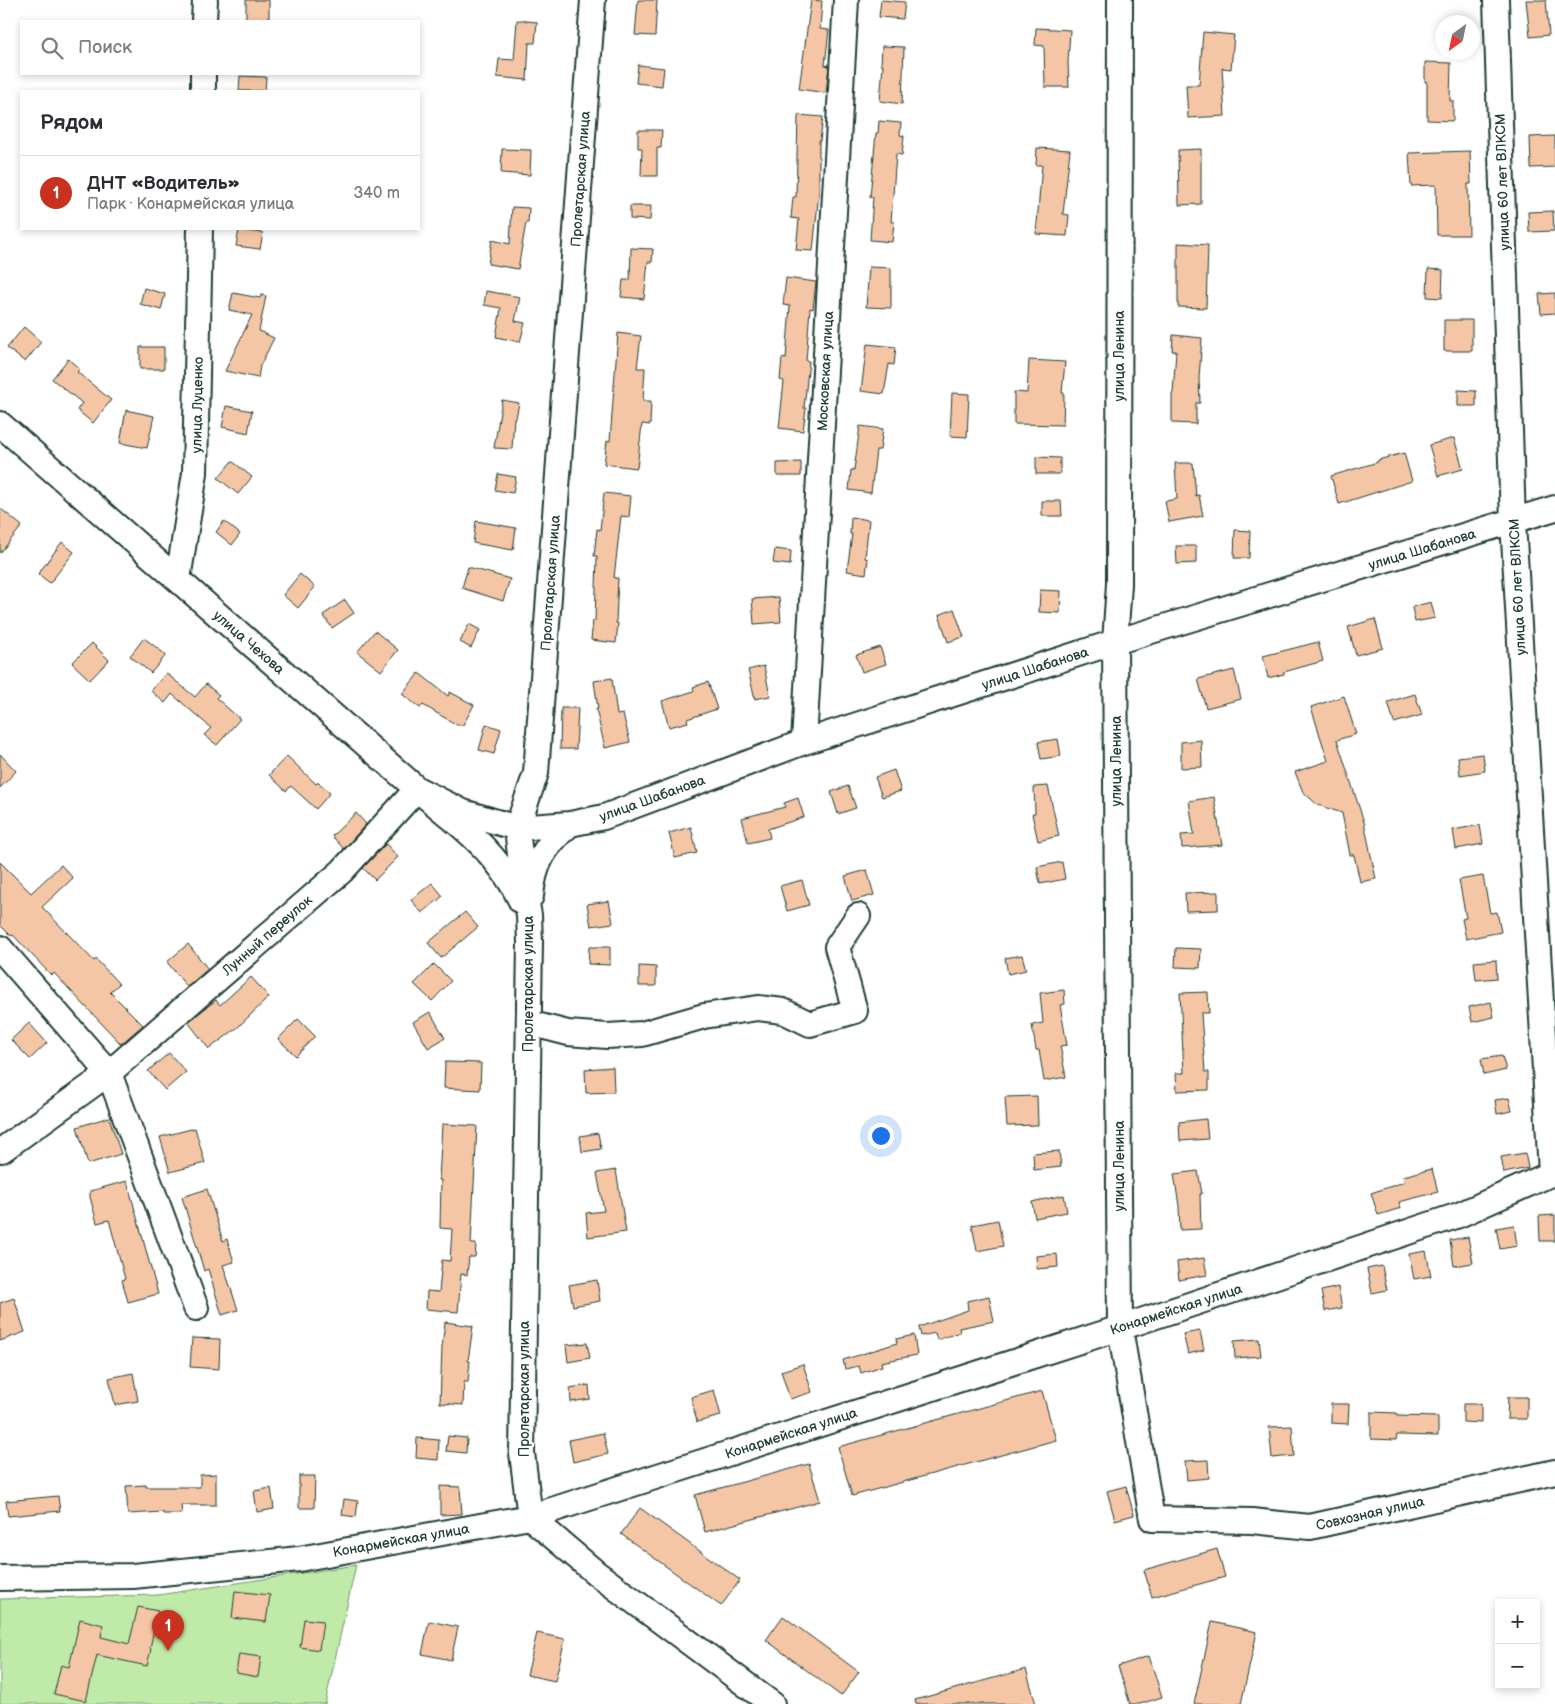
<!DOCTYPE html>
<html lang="ru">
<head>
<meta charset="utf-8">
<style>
	:root { --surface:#fff; --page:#f7f7f7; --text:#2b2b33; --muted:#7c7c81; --line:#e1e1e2; --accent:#c8321e }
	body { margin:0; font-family:"Balsamiq Sans",sans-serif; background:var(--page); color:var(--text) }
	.controls { position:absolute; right:15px; bottom:15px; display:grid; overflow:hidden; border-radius:0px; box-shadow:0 2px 8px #0003 }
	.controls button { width:45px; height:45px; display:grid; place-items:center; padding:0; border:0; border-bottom:1px solid var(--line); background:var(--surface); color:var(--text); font:25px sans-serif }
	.compass { position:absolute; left:1435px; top:15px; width:45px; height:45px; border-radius:50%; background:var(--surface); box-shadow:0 2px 8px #0003; rotate:213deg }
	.you { position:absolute; left:880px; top:1135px; width:18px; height:18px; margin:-12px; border:4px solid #fff; border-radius:50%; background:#1a73e8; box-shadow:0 0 0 8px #1a73e833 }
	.badge { display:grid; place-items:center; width:32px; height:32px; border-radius:50%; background:var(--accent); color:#fff; font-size:16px; font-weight:700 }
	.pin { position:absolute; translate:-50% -41px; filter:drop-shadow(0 1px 2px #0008) }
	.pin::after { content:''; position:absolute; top:26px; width:18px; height:15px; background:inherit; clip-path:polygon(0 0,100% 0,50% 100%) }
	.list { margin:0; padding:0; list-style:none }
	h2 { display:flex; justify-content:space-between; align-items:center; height:65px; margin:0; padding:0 20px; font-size:21px }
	h2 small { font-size:16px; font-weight:400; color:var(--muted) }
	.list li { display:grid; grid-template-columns:32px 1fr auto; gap:15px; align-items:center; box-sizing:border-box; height:75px; padding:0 20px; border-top:1px solid var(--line) }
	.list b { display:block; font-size:19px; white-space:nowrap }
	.list p { margin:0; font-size:16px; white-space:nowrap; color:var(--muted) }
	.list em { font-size:16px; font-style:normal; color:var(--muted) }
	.icon { flex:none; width:28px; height:28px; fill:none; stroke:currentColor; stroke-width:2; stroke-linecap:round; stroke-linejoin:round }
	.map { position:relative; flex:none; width:1555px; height:1704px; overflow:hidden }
	.search { position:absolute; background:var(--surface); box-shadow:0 2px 8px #0003; left:20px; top:20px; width:400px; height:55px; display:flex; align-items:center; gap:12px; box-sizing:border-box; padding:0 18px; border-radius:0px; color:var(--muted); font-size:19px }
	.panel { position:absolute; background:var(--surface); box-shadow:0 2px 8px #0003; left:20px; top:90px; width:400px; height:140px; border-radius:0px }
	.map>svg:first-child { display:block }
	.green { fill:#bfeaa7; stroke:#6f946e }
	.building { fill:#f5c6a5; stroke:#1f3d34 }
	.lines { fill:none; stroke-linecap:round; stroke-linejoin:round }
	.minor-casing { stroke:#1f3d34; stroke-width:28 }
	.minor { stroke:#fff; stroke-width:24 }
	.labels { text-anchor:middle; stroke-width:5; stroke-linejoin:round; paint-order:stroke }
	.street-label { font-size:14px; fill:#1f3d34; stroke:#fff }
</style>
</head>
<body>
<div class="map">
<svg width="1555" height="1704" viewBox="0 0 1555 1704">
	<rect width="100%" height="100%" fill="#fff"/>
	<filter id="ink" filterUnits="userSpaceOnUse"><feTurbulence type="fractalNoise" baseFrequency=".02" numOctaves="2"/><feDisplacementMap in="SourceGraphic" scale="10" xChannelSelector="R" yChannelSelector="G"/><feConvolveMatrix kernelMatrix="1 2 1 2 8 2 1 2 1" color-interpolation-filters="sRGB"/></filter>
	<g filter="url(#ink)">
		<path class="green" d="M356,1565L325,1704H0V1599L158,1595Z"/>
		<path class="building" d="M246,0H269V21H246Z
			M638,0H657L655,36L635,35Z
			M811,0L822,1L820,29L829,30L825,65L829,66L826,93L799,89Z
			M881,0L905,2L903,19L879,17Z
			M1526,0H1546L1549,35L1530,37Z
			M517,20L537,22L535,43H529L527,80L497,77L499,59L514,60Z
			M1036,28L1070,30L1068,63L1069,87H1045L1044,46L1035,45Z
			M1203,32L1234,35L1231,69L1222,68L1225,116L1188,118L1186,85H1199Z
			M882,46L904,47L902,104L880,101L883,65H881Z
			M1425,62L1451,63L1450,101H1453V121L1427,120V82H1425Z
			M638,65L664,68L662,86L636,83Z
			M240,76L266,77L265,91H239Z
			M798,115L823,117L820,141H819V192L813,251L796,250L799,219L791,218L793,197H796Z
			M879,121L901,123L900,135L904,136L902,155L896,154L891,222H894L892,242L870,240L873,197H870L876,133H878Z
			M638,130H662L661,148H657V176H641L642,148H638Z
			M1555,136V167L1531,168L1530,137Z
			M1037,148L1070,150L1063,214L1069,215L1067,236L1036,234L1042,165H1036Z
			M502,149L531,150L530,175L501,173Z
			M1201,149V204L1179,205L1178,150Z
			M1470,151L1471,184H1468L1469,235H1437L1436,185L1411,186L1409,153Z
			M630,206H651L650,220L630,219Z
			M512,207L529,208L528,223H526L518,269L488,264L492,240L510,244Z
			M1553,211L1554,231L1529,232L1528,212Z
			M239,230L263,233L260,249L236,246Z
			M1178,243L1208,245L1206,308L1178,307Z
			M631,248L653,249L652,262H648L644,299L621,297L623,280H630Z
			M869,267L891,268V308L866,307Z
			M1428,269L1443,270L1442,298L1427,297Z
			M786,278L816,282L813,309L810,308L806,361H809L804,408H806L803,431L779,428L784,381L780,380L782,358L786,359L790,306L783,305Z
			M144,288L165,294L161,310L140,304Z
			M486,291L520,297L515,321L525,323L520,342L496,337L501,308L484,305Z
			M233,293L260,298L262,295L266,296L259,331L274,338L260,366L258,378L225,371L252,315L229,310Z
			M1555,293V313L1541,314L1539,294Z
			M1444,320H1472V351H1444Z
			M24,327L41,342L25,362L7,348Z
			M618,333L641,336L637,368H645L643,401H651L650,425L642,424L637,468L604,464L607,441H610Z
			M1173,335L1202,338L1199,378L1200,403H1196V424L1172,423V393H1173L1176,351H1172Z
			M867,344L896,347L894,365L889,364L884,394L861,391Z
			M140,347H164V369H140Z
			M68,359L80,369L77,372L111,400L93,423L77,410L82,403L52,379Z
			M1029,360L1065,362L1062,393H1064L1063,425L1014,424V392L1027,393Z
			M1458,390L1476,391V406H1458Z
			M952,393L969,394L967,437L950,436Z
			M502,400L519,403L516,418H514L512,449L494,448Z
			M226,406L252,411L248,433L222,427Z
			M126,410L154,416L147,448L120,443Z
			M860,426L883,429L880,450H876L871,493L849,490L851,470H854Z
			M1454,438L1463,469L1438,476L1429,445Z
			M1404,453L1412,481L1339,504L1331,476L1378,462V460Z
			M1036,457L1060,458V474H1036Z
			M232,461L252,477L238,494L218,478Z
			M801,462V476H777V463Z
			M1175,463H1193L1196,496L1199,495L1203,516L1169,522L1165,501L1177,499Z
			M498,474L516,477L513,493L495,490Z
			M604,493L631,496L629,517L621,516L614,578H618L616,623H618L616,643L591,640L593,620L595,621L597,556H594L597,529L600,530Z
			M1042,501H1061L1062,516H1042Z
			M0,508L22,526L0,553Z
			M851,517L869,520L865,558L868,559L866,574L847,571L852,534H850Z
			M224,521L240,534L232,545L216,532Z
			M476,521L516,528L513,550L473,543Z
			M1235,530L1250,531L1249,558H1234Z
			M62,542L74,552L50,583L38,574Z
			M1176,546H1196V563L1177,564Z
			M775,549L791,551L790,565L773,563Z
			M468,567L510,579L503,601L462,588Z
			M300,574L315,587L298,608L283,595Z
			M1040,590L1061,591L1060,613L1039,612Z
			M779,597L781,622L754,624L752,599Z
			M345,600L354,613L332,628L323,615Z
			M1431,602L1435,618L1415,622L1412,607Z
			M954,609L964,637L948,642L939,615Z
			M1375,619L1383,648L1356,655L1348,627Z
			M469,624L480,630L471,648L460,642Z
			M375,631L398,650L381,671L357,652Z
			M144,638L166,655L151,673L130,656Z
			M1318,642L1323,661L1284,672V674L1268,678L1263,656Z
			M92,643L109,660L90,680L72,663Z
			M880,647L886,664L862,672L856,655Z
			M764,666L770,696L755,699L748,670Z
			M1234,670L1241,699L1206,708L1198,679Z
			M166,673L195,697L206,684L219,695L216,698L240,719L217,745L204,735L211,728L172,694L165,703L151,691Z
			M419,673L448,696L450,692L474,705L463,725H457L423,705L420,708L402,694Z
			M612,678L617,715L623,714L630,742L605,748L596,709H598L594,681Z
			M708,682L717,709L687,719L688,722L669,727L662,701L694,691L693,687Z
			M1415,694L1422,715L1394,723L1388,702Z
			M1344,696L1356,734L1337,740L1364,822L1376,879L1360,882L1354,855H1350L1342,813L1318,805L1303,792L1295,772L1328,761L1311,707Z
			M561,708H578L576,749H560Z
			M486,724L501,729L494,754L479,750Z
			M1058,739L1061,756L1041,759L1038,742Z
			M1201,740L1202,767L1181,768V742Z
			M0,754L16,771L0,788Z
			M1483,754L1485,771L1460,775L1458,757Z
			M287,756L316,784L318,782L330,793L316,809L291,786L286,791L269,775Z
			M894,770L901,791L882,797L875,777Z
			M848,786L856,808L838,814L831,792Z
			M1048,786L1059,836L1038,841L1032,814L1035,813L1034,787Z
			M1214,797L1222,845L1182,848L1181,835L1194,834L1189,801Z
			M798,798L804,817L768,829L770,838L748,843L742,818L785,807L784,803Z
			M356,813L366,824L344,849L332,836Z
			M1480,825L1483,844L1456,849L1453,830Z
			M691,827L697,853L675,858L669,833Z
			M386,844L398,857L375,880L363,868Z
			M0,862L31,893L61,865L73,878L42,907L94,961L96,959L119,984L110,992L143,1025L121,1044L54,973L52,976L13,935L11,936L0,925Z
			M1062,862L1065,879L1040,884L1037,867Z
			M867,870L874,895L852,901L845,876Z
			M1483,876L1490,913L1497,912L1501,932L1466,939L1462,919L1466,918L1459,880Z
			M802,880L809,905L787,911L780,886Z
			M432,883L443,896L422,913L411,900Z
			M1218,892V910L1186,911L1185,893Z
			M609,901L613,923L591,926L587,904Z
			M465,912L478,927L441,958L428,943Z
			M188,944L208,969L187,987L167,962Z
			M589,947H610V965L588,964Z
			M1176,948L1201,949L1200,968L1175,967Z
			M1022,955L1026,970L1008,974L1005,958Z
			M1496,960L1497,978L1476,980L1474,962Z
			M434,964L451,981L432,1001L414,984Z
			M639,966L656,967V986H639Z
			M251,977L269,997L237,1028L209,1049L188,1022L216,1000L220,1005Z
			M1064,990L1065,1004L1060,1005L1067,1045L1060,1046L1066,1077L1044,1081L1039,1050H1036L1032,1025L1043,1023L1040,993Z
			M1208,992L1209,1013H1201L1205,1072H1209V1090L1177,1091L1176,1073H1184L1180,993Z
			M1491,1002L1494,1017L1472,1022L1469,1007Z
			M430,1012L445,1038L428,1048L413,1022Z
			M298,1019L315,1036L296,1056L278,1039Z
			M29,1023L47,1043L30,1059L11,1040Z
			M169,1053L186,1072L165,1090L148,1071Z
			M1502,1056L1506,1070L1484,1075L1481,1059Z
			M445,1062L481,1063L480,1090L444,1088Z
			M613,1067L614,1092L586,1093L585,1069Z
			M1037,1096L1038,1125L1007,1126L1005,1097Z
			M1509,1098L1512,1111L1497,1114L1495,1100Z
			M109,1117L121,1154L88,1164L77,1127Z
			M1206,1119L1208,1139L1180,1141L1179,1122Z
			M442,1124L477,1126L471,1244H476L475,1257H469L467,1275L461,1274L458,1312L426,1309L427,1291L439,1292L442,1260L450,1261L452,1229L440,1228L441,1180H439Z
			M195,1128L205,1163L170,1172L160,1137Z
			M598,1133L601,1149L582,1152L580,1136Z
			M1059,1151L1061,1167L1034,1170L1033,1153Z
			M1525,1153L1528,1168L1504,1173L1501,1157Z
			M1432,1169L1438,1192L1399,1202L1401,1208L1378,1215L1371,1193L1404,1182L1403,1176Z
			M616,1170L626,1232L588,1237L586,1213L604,1211L597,1173Z
			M1198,1171L1202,1194H1200L1201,1229L1180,1230L1179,1206L1174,1174Z
			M127,1181L158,1294L128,1302L122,1280L125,1279L109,1220L97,1223L90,1197V1191Z
			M207,1189L223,1241L227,1239L234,1262L223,1265L238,1310L222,1315L208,1269L204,1271L182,1197Z
			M1064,1195L1067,1212L1035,1218L1032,1202Z
			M1555,1215V1241H1540L1539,1216Z
			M998,1220L1003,1246L977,1251L972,1225Z
			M1514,1225L1517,1246L1500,1249L1496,1228Z
			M1468,1237L1473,1263L1454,1266L1450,1240Z
			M1426,1251L1431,1276L1414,1279L1409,1254Z
			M1057,1254L1058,1267L1037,1269L1036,1256Z
			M1204,1258L1207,1275L1179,1280L1177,1262Z
			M1382,1266L1387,1290L1372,1293L1367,1269Z
			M597,1280L600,1301L573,1306L569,1285Z
			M1338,1287L1342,1308L1325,1311L1321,1291Z
			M989,1296L994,1321L959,1328L960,1332L937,1340L935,1333L921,1336L919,1327L968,1310L967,1301Z
			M14,1298L25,1332L0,1341V1303Z
			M445,1322L473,1326L468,1361H470L468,1382H464L463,1405L440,1403L442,1347Z
			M1200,1331L1204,1350L1188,1354L1183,1334Z
			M914,1335L917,1355L881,1362L882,1366L861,1373L859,1366L845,1369L843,1360L897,1343L896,1339Z
			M192,1338L220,1339L219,1369L190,1367Z
			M1259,1339L1261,1356L1235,1358L1234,1341Z
			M587,1343L590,1358L568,1362L566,1345Z
			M803,1364L812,1392L790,1399L781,1371Z
			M133,1373L138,1401L115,1405L109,1378Z
			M589,1385L590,1399L571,1402L570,1388Z
			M714,1390L721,1416L697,1422L691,1397Z
			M1042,1391L1056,1440L852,1496L838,1447Z
			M1508,1397H1527V1419H1507Z
			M1331,1404H1349L1348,1424L1331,1423Z
			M1463,1404H1481V1423L1463,1422Z
			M1371,1412L1397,1413V1416L1438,1417V1436L1397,1435L1396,1440L1371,1439Z
			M1292,1426L1294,1456L1272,1458L1269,1427Z
			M603,1433L608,1454L573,1462L569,1440Z
			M448,1436L467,1438L466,1453L446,1451Z
			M417,1438L439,1440L438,1460L416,1458Z
			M1208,1460L1209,1478L1187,1480L1185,1461Z
			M809,1464L820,1501L705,1532L695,1495Z
			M216,1474V1505H181L182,1514H163V1512L128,1514L126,1486L146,1485V1487H200V1475Z
			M299,1476H315L314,1508H299Z
			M440,1486L460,1487L462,1514L440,1515Z
			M1126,1486L1134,1515L1115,1520L1107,1491Z
			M271,1488L274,1509L257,1512L254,1491Z
			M58,1496L60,1511L8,1516L6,1501Z
			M344,1499L358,1501L356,1517L342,1515Z
			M640,1508L740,1580L721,1606L621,1534Z
			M1217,1549L1225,1577L1152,1597L1144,1570Z
			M235,1591L270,1595L266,1622L232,1618Z
			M138,1607L158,1611L150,1648L151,1649L147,1666L97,1655L86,1701L54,1694L61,1665L69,1667L80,1619L103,1625L101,1637L129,1644Z
			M783,1616L859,1672L841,1696L766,1640Z
			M304,1619L323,1621L319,1650L300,1647Z
			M429,1621L458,1627L451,1660L422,1654Z
			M1212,1622L1257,1632L1241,1704H1194Z
			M537,1633L565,1639L555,1681L527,1675Z
			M239,1654L261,1657L258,1677L236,1673Z
			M1149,1656L1162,1697L1140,1704H1130L1118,1666Z
			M1026,1669L1036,1704H916L915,1700Z"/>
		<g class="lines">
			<g class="minor-casing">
				<path id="minor" d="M593,0L536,773L517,828L523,882L529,915L530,943L522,1453L530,1517L596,1573L772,1704
					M1120,0L1119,584L1115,642L1120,1328L1152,1519L1252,1521L1310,1527L1555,1472
					M1496,0L1513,522L1551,1173
					M204,21L205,0
					M203,91V74
					M0,424L417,789L463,812L517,828L570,824L604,817L804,742L1115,642L1555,508
					M178,579L195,473L200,229
					M804,742L846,0
					M531,896C534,863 545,845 570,824
					M0,948L109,1073L196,1308
					M529,1023L568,1033L607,1036L642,1034L704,1016L758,1008L783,1011L810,1024L855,1011L837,947L858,916
					M2,1150L109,1073L342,871L417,789C449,816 485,842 508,878C513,885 517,893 521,901
					M0,1578L133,1576L299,1559L530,1517L1120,1328L1459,1215L1555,1172"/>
			</g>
			<use href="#minor" class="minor"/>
		</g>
	</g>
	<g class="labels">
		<g class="street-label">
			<text transform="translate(580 179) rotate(-86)" y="5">Пролетарская улица</text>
			<text transform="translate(1502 182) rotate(-92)" y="5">улица 60 лет ВЛКСМ</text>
			<text transform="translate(1119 356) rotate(-90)" y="5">улица Ленина</text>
			<text transform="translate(825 371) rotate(-87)" y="5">Московская улица</text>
			<text transform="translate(197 405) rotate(-89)" y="5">улица Луценко</text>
			<text transform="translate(1422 549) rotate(-17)" y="5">улица Шабанова</text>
			<text transform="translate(550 583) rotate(-86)" y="5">Пролетарская улица</text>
			<text transform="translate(1517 587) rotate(-93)" y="5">улица 60 лет ВЛКСМ</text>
			<text transform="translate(249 642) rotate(41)" y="5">улица Чехова</text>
			<text transform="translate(1035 668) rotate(-18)" y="5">улица Шабанова</text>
			<text transform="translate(1116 761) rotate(-90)" y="5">улица Ленина</text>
			<text transform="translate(652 798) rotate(-20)" y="5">улица Шабанова</text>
			<text transform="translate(267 935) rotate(-41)" y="5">Лунный переулок</text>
			<text transform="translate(528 984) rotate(-90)" y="5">Пролетарская улица</text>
			<text transform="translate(1119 1166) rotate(-90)" y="5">улица Ленина</text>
			<text transform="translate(1176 1309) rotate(-18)" y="5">Конармейская улица</text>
			<text transform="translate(524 1389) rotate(-90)" y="5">Пролетарская улица</text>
			<text transform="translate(791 1433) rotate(-18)" y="5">Конармейская улица</text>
			<text transform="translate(1370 1513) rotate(-13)" y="5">Совхозная улица</text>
			<text transform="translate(401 1540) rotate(-10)" y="5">Конармейская улица</text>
		</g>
	</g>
</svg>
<div class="controls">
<button>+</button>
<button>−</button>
</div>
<svg class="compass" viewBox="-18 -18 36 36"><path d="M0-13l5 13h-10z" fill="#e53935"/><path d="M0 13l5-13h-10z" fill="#7c7c81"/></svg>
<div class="you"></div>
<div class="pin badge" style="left:168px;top:1651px">1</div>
<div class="search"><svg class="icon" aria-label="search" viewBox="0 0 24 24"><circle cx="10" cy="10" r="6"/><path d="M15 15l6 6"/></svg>Поиск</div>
<section class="panel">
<h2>Рядом<small></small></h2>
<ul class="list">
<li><span class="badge">1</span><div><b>ДНТ «Водитель»</b><p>Парк · Конармейская улица</p></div><em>340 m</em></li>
</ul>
</section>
</div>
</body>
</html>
